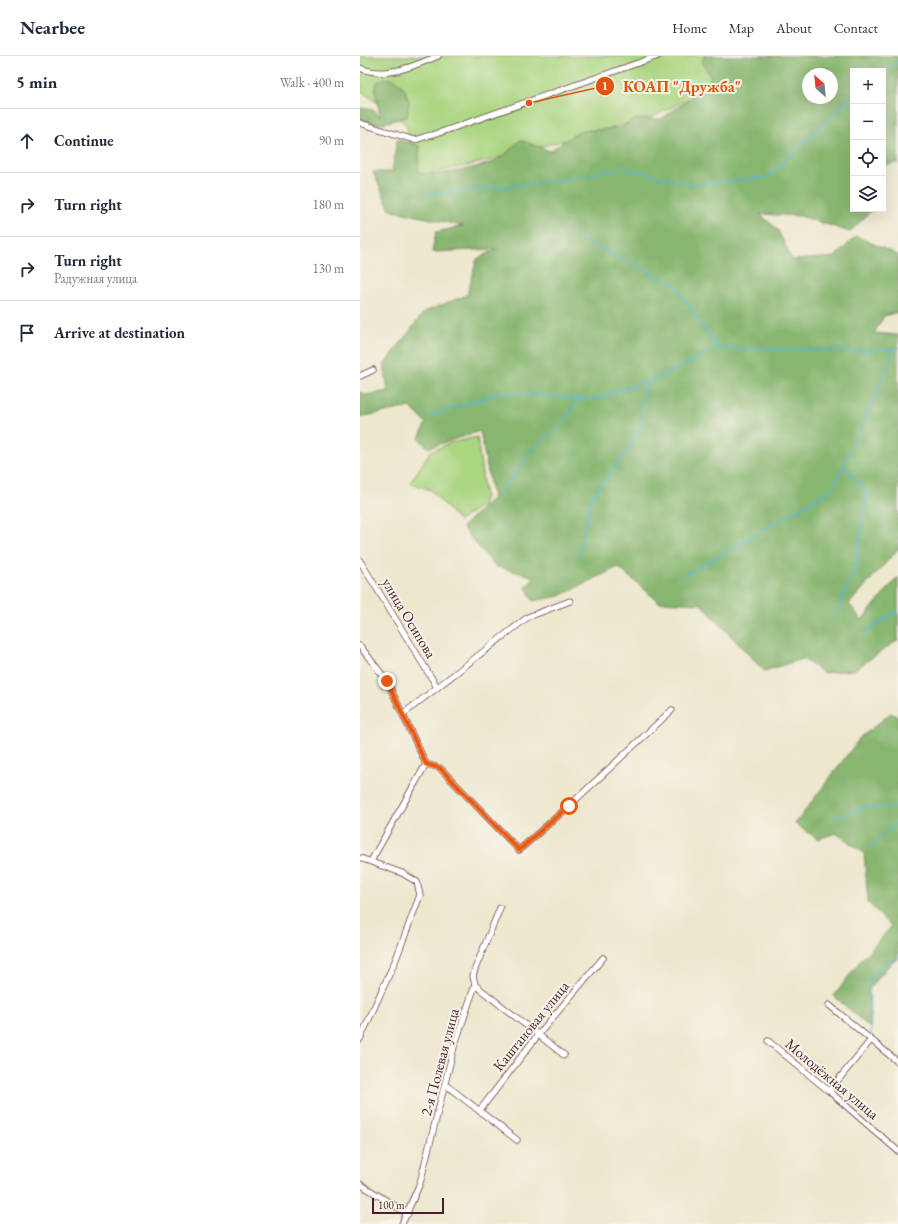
<!DOCTYPE html>
<html lang="en">
<head>
<meta charset="utf-8">
<style>
	:root { --surface:#fff; --page:#f2f2f3; --text:#1f2937; --muted:#747a83; --line:#e0e1e3 }
	body { margin:0; font-family:"EB Garamond",serif; background:var(--page); color:var(--text) }
	.controls { position:absolute; right:12px; top:12px; display:grid; overflow:hidden; border-radius:0px; box-shadow:0 4px 16px #0002 }
	.controls button { width:36px; height:36px; display:grid; place-items:center; padding:0; border:0; border-bottom:1px solid var(--line); background:var(--surface); color:var(--text); font:20px sans-serif }
	.compass { position:absolute; left:442px; top:12px; width:36px; height:36px; border-radius:50%; background:var(--surface); box-shadow:0 4px 16px #0002; rotate:333deg }
	.scale { position:absolute; left:12px; bottom:10px; width:72px; box-sizing:border-box; padding-left:4px; border:2px solid #4a1f2b; border-top:0; font-size:11px; line-height:14px; white-space:nowrap; color:#4a1f2b; -webkit-text-stroke:3px #f7f3e8; paint-order:stroke }
	.stop { position:absolute; width:12px; height:12px; margin:-9px; border:3px solid #ea580c; border-radius:50%; background:#fff }
	.stop.end { background:#ea580c; border-color:#fff; box-shadow:0 1px 4px #0008 }
	.list { margin:0; padding:0; list-style:none }
	h2 { display:flex; justify-content:space-between; align-items:center; height:52px; margin:0; padding:0 16px; font-size:17px }
	h2 small { font-size:13px; font-weight:400; color:var(--muted) }
	.list li { display:grid; grid-template-columns:26px 1fr auto; gap:12px; align-items:center; box-sizing:border-box; height:64px; padding:0 16px; border-top:1px solid var(--line) }
	.list b { display:block; font-size:15px; white-space:nowrap }
	.list p { margin:0; font-size:13px; white-space:nowrap; color:var(--muted) }
	.list em { font-size:13px; font-style:normal; color:var(--muted) }
	.icon { flex:none; width:22px; height:22px; fill:none; stroke:currentColor; stroke-width:2; stroke-linecap:round; stroke-linejoin:round }
	.map { position:relative; flex:none; width:538px; height:1168px; overflow:hidden }
	header { display:flex; align-items:center; gap:24px; box-sizing:border-box; height:56px; padding:0 20px; background:var(--surface); border-bottom:1px solid var(--line) }
	header strong { font-size:19px }
	nav { display:flex; gap:22px; margin-inline-start:auto; font-size:14px }
	main { display:flex }
	aside { flex:1; background:var(--surface) }
	.map>svg:first-child { display:block }
	.green { fill:#aad581; stroke:#7a7a56 }
	.forest { fill:#87b66f; stroke:#686a4d; fill-rule:evenodd }
	.lines { fill:none; stroke-linecap:round; stroke-linejoin:round }
	.stream { stroke:#54b6d3; stroke-width:1.5 }
	.street-casing { stroke:#623d43; stroke-width:7 }
	.street { stroke:#fff; stroke-width:5.5 }
	.route { stroke:#ea580c; stroke-width:5 }
	.labels { text-anchor:middle; stroke-width:4; stroke-linejoin:round; paint-order:stroke }
	.street-label { font-size:15px; fill:#4a1f2b; stroke:#f7f3e8 }
	.leader { fill:none; stroke:#e0560e; stroke-width:1.5 }
	.callout-dot { fill:#e0560e; stroke:#f7f3e8; stroke-width:1.5 }
	.mark-label { font-size:12px; text-anchor:middle; font-weight:bold; fill:#fff }
	.callout-label { font-size:16px; text-anchor:middle; font-weight:bold; fill:#e0560e; stroke:#f7f3e8; stroke-width:4; stroke-linejoin:round; paint-order:stroke }
</style>
</head>
<body>
<header>
<strong>Nearbee</strong>
<nav><a>Home</a><a>Map</a><a>About</a><a>Contact</a></nav>
</header>
<main>
<aside>
<h2>5 min<small>Walk · 400 m</small></h2>
<ul class="list">
<li><svg class="icon" aria-label="ahead" viewBox="0 0 24 24"><path d="M12 20V5M6 11l6-6 6 6"/></svg><div><b>Continue</b></div><em>90 m</em></li>
<li><svg class="icon" aria-label="right" viewBox="0 0 24 24"><path d="M7 20v-9h11M14 6l5 5-5 5"/></svg><div><b>Turn right</b></div><em>180 m</em></li>
<li><svg class="icon" aria-label="right" viewBox="0 0 24 24"><path d="M7 20v-9h11M14 6l5 5-5 5"/></svg><div><b>Turn right</b><p>Радужная улица</p></div><em>130 m</em></li>
<li><svg class="icon" aria-label="arrive" viewBox="0 0 24 24"><path d="M6 21V4h12l-3 4 3 4H6"/></svg><div><b>Arrive at destination</b></div></li>
</ul>
</aside>
<div class="map">
<svg width="538" height="1168" viewBox="0 0 538 1168">
	<rect width="100%" height="100%" fill="#f7f3e8"/>
	<filter id="ink" filterUnits="userSpaceOnUse"><feTurbulence type="fractalNoise" baseFrequency=".025" numOctaves="2"/><feDisplacementMap in="SourceGraphic" scale="8" xChannelSelector="R" yChannelSelector="G"/><feConvolveMatrix kernelMatrix="1 2 1 2 8 2 1 2 1" color-interpolation-filters="sRGB"/></filter>
	<filter id="wash" filterUnits="userSpaceOnUse"><feTurbulence type="fractalNoise" baseFrequency=".012" numOctaves="4" result="noise"/><feDisplacementMap in="SourceGraphic" scale="16" xChannelSelector="R" yChannelSelector="G"/><feGaussianBlur stdDeviation="0.9" result="paint"/><feColorMatrix in="noise" values="0 0 0 0 0 0 0 0 0 0 0 0 0 0 0 0 0 1.4 0 .05"/><feComposite in="paint" operator="in"/></filter>
	<g filter="url(#wash)">
		<rect width="100%" height="100%" fill="#ede7cd"/>
		<path class="green" d="M0,0H358L355,29L293,61L107,110L57,119L46,68L0,34Z
			M117,381L125,440L122,449L99,465L71,434L50,427L70,396L90,387Z"/>
		<path class="forest" d="M345,0H538V107L523,109V15H493V153H513L490,176L440,160L400,158L418,174L432,204L475,201L496,180L538,199V256L524,260L514,277L538,279V493L489,548L502,564L538,521V584L494,614L464,617L443,603L404,615L341,548L299,546L258,511L200,540L173,545L166,531L175,521L135,510L102,471L133,442L120,375L68,392L59,382L66,367L50,351L0,361V336L6,339L28,335L24,309L64,256L107,239L117,203L137,193L72,196L76,176L103,170L30,154L13,116H32L37,83L60,90L58,117C76,121 119,112 137,104C145,100 153,90 160,84L190,95L219,75L260,72L276,63H301L325,46L351,22L342,5ZM448,18H472V42H448Z
			M26,22L36,24L44,32L49,45L47,61L16,69L0,64V52L14,54L20,61L15,33L17,26Z
			M531,657L538,661V903L532,906L508,934L510,972L474,940L501,904L531,871L508,846L504,797L476,777L458,783L435,768L500,682Z"/>
		<g class="lines">
			<path class="stream" d="M523,16L538,6
				M69,138L189,126L263,112L334,129L408,121L493,39
				M220,183L314,228L358,292
				M70,360L141,336L232,344L305,319L358,292L497,295L538,293
				M139,439L169,397L201,368L219,343
				M219,501L231,442L267,396L281,370L285,327
				M324,520L473,433L521,327L534,293
				M475,560L496,510L507,436L484,410
				M505,576L538,555
				M474,762L504,751L528,752L538,749
				M511,791L538,765
				M511,978L509,922L538,900"/>
		</g>
	</g>
	<g filter="url(#ink)">
		<g class="lines">
			<g class="street-casing">
				<path id="street" d="M0,12C27,23 53,10 78,0
					M0,67L54,84C61,83 66,79 73,79L298,0
					M0,320L13,314
					M0,505L77,631
					M0,590L27,625L66,708L11,805
					M43,658L168,561L210,545
					M66,708L80,712L159,794L209,750L312,654
					M0,802L42,817L57,826L60,839L36,903L0,983
					M115,929L204,999
					M469,949L538,1006
					M408,985L469,1035L538,1095
					M86,1029L157,1084
					M469,1035L511,984
					M120,1054L178,979L243,902
					M0,1128L48,1158
					M42,1168L60,1127L94,991L115,929L113,920L115,913L140,852"/>
			</g>
			<use href="#street" class="street"/>
		</g>
	</g>
	<g class="lines" filter="url(#ink)">
		<path class="route" d="M27,625L66,708L80,712L159,794L209,750"/>
	</g>
	<g class="labels">
		<g class="street-label">
			<text transform="translate(49 562) rotate(59)" y="5">улица Осипова</text>
			<text transform="translate(171 970) rotate(-51)" y="5">Каштановая улица</text>
			<text transform="translate(80 1006) rotate(-75)" y="5">2-я Полевая улица</text>
			<text transform="translate(472 1023) rotate(40)" y="5">Молодёжная улица</text>
		</g>
	</g>
	<path class="leader" d="M169 47L245 30"/>
	<g class="callout-dot">
		<circle cx="169" cy="47" r="4"/>
		<circle cx="245" cy="30" r="10"/>
	</g>
	<g class="mark-label">
		<text x="245" y="34">1</text>
	</g>
	<g class="callout-label">
		<text x="322" y="36">КОАП "Дружба"</text>
	</g>
</svg>
<div class="controls">
<button>+</button>
<button>−</button>
<button><svg class="icon" aria-label="locate" viewBox="0 0 24 24"><circle cx="12" cy="12" r="6"/><path d="M12 2v4M12 18v4M2 12h4M18 12h4"/></svg></button>
<button><svg class="icon" aria-label="layers" viewBox="0 0 24 24"><path d="M12 4l9 5-9 5-9-5zM3 14l9 5 9-5"/></svg></button>
</div>
<svg class="compass" viewBox="-18 -18 36 36"><path d="M0-13l5 13h-10z" fill="#e53935"/><path d="M0 13l5-13h-10z" fill="#747a83"/></svg>
<div class="scale">100 m</div>
<div class="stop" style="left:209px;top:750px"></div>
<div class="stop end" style="left:27px;top:625px"></div>
</div>
</main>
</body>
</html>
